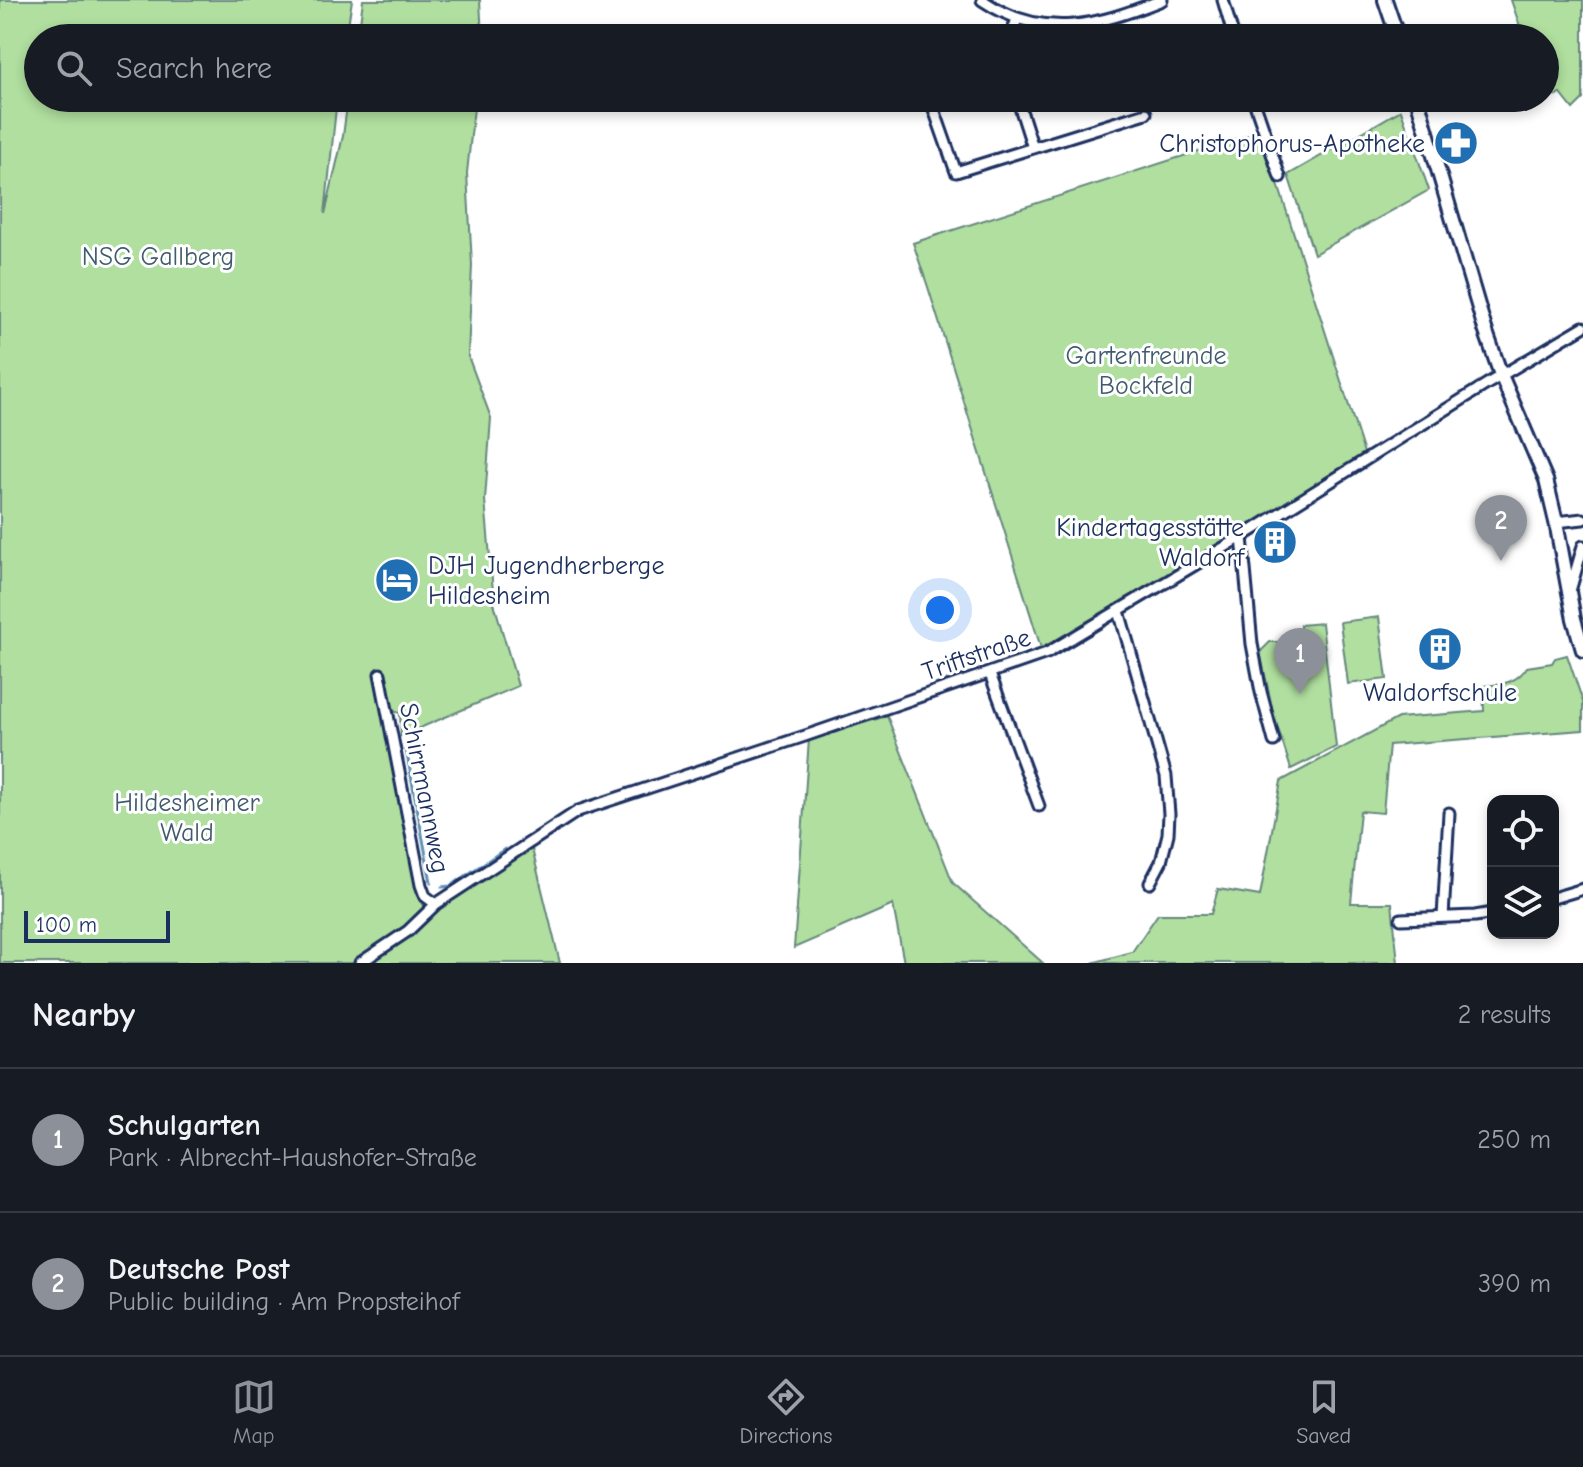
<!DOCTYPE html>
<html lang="en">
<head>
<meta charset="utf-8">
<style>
	:root { --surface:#171b24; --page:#242831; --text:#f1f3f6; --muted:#9ea1a6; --line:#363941; --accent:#8c9099 }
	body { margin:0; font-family:"Comic Neue",sans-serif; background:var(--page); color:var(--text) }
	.controls { position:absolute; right:24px; bottom:24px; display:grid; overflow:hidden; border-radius:16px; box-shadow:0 4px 12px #0003 }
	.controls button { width:72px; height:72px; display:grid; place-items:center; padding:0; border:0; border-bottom:2px solid var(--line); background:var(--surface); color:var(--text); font:40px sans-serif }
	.scale { position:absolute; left:24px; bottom:20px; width:146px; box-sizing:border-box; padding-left:8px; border:4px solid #1b2f5e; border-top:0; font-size:22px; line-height:28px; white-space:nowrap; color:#1b2f5e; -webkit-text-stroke:6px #fff; paint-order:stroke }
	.you { position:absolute; left:940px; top:610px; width:28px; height:28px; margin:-20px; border:6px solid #fff; border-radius:50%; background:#1a73e8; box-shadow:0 0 0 12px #1a73e833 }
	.badge { display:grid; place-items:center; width:52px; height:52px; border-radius:50%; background:var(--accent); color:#fff; font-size:26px; font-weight:700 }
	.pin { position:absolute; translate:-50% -66px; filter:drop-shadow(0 2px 4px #0008) }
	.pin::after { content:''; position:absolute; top:42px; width:28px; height:24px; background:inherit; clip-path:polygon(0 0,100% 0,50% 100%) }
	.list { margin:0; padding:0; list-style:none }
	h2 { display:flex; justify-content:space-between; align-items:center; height:104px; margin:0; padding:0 32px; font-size:34px }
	h2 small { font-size:26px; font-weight:400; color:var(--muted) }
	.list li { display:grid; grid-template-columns:52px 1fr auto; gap:24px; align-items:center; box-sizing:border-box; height:144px; padding:0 32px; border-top:2px solid var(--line) }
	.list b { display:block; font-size:30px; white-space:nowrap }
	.list p { margin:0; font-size:26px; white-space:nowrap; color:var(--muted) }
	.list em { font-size:26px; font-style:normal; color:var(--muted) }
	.icon { flex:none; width:44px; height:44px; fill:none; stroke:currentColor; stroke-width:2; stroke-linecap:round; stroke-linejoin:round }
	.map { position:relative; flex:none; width:1583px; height:963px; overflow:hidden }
	.search { position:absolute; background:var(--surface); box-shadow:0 4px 12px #0003; left:24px; right:24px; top:24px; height:88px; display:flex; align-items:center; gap:20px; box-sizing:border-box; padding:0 28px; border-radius:44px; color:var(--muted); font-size:30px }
	.sheet { height:392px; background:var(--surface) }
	nav { display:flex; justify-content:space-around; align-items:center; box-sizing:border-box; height:112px; border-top:2px solid var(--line); background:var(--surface); font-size:22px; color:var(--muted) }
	nav a { display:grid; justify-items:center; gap:4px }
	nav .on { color:var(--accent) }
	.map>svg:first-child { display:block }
	.green { fill:#b0df9f; stroke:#66877e; stroke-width:2 }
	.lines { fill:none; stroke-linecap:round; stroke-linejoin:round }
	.stream { stroke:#5f90b4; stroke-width:3 }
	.street-casing { stroke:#1b2f5e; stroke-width:15 }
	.secondary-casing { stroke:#1b2f5e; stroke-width:18 }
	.street { stroke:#fff; stroke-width:9 }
	.secondary { stroke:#fff; stroke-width:12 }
	.labels { text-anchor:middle; stroke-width:6; stroke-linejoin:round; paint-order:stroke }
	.poi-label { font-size:26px; fill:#1b2f5e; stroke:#fff; text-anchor:end }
	.park-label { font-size:26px; fill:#405b6e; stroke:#fff }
	.street-label { font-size:26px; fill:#1b2f5e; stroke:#fff }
</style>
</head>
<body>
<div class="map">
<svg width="1583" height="963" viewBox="0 0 1583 963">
	<rect width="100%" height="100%" fill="#fff"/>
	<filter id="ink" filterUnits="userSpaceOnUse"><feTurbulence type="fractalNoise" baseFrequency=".0125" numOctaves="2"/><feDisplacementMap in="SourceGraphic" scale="16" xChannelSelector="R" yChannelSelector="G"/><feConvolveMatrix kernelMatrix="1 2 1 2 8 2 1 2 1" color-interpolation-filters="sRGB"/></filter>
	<g filter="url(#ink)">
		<path class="green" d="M0,0H352L346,38H38V98H337L325,214L343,136L348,98H475L467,173L472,265L468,356L491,418L485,500L494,603L518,686L401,736L400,713L382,708L422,904L434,911L531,845L560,963H0Z
			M363,0H480L482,38H358Z
			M1511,0H1583V99L1573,109L1561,94L1544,99L1545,38H1524Z
			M1401,110L1429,190L1314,254L1288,175Z
			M1261,131L1364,453L1117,610L1041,648L928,287L913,243Z
			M1379,617L1387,679L1348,684L1340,622Z
			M1322,623L1336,747L1291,769L1274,716L1260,652L1270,642H1284L1292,671L1304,670L1300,639V625Z
			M1567,655L1583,702V730L1389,745L1383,813L1360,811L1351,903H1392L1398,963H1092L1132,952L1158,914H1211L1218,889L1260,896L1281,781L1398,718L1484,711L1483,686C1502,684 1516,684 1527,667L1552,663L1555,658Z
			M887,716L953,883L1043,963H904L893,905L794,948L809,739Z"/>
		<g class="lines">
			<path class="stream" d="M406,749L431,882
				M442,887L451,886L505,849"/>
			<g class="street-casing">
				<path id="street" d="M982,0C1044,42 1098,25 1162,0
					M1223,0L1234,38
					M1010,38L1017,19
					M930,98L956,172L1033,148L1017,98
					M1253,98L1280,177
					M1033,148L1146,113
					M1556,522L1583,519
					M1242,537L1252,644L1261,692L1274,741
					M1570,591L1583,546
					M1119,611L1166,776L1169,814L1168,834L1161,862L1150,883
					M380,674L421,885L425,896L436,904
					M990,674L1039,806
					M1553,898L1583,889
					M1443,917L1449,813
					M1401,919L1475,916L1493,913
					M360,963L408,931L436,904L578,811L805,736L1047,653L1245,535L1487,384L1583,327"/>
			</g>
			<g class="secondary-casing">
				<path id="secondary" d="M1385,0L1398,38
					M1417,98L1485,329L1501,375L1546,480L1556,522L1574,619L1583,650"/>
			</g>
			<use href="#street" class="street"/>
			<use href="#secondary" class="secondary"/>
		</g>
	</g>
	<defs>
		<g id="pharmacy-disc" transform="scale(2.3)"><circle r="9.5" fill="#1f6fb2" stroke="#fff"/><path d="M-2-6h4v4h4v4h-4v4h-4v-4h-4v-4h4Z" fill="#fff"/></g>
		<g id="building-disc" transform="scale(2.3)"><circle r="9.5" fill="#1f6fb2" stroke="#fff"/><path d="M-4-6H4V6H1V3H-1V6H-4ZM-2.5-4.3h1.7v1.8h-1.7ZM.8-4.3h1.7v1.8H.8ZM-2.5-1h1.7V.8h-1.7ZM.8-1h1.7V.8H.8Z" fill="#fff"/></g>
		<g id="hotel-disc" transform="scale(2.3)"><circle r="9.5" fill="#1f6fb2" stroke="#fff"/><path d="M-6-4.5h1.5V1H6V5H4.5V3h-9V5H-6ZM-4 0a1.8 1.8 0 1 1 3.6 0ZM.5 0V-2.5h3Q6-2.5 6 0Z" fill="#fff"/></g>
	</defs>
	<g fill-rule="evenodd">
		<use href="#pharmacy-disc" x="1456" y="143"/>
		<use href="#building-disc" x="1275" y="542"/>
		<use href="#hotel-disc" x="397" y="580"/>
		<use href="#building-disc" x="1440" y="649"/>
	</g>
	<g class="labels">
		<g class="poi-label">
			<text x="1425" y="152">Christophorus-Apotheke</text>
			<text x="1244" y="536">Kindertagesstätte<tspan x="1244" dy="30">Waldorf</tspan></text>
			<text x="428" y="574" text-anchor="start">DJH Jugendherberge<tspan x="428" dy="30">Hildesheim</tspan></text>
			<text x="1440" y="701" text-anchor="middle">Waldorfschule</text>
		</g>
		<g class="park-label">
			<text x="158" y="265">NSG Gallberg</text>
			<text x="1146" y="364">Gartenfreunde<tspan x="1146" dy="30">Bockfeld</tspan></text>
			<text x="187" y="811">Hildesheimer<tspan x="187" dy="30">Wald</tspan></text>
		</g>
		<g class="street-label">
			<text transform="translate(976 654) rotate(-19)" y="9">Triftstraße</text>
			<text transform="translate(425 788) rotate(79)" y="9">Schirrmannweg</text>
		</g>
	</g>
</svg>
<div class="controls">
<button><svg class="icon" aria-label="locate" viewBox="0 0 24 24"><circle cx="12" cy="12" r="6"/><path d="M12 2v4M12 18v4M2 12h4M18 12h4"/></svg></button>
<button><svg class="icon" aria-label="layers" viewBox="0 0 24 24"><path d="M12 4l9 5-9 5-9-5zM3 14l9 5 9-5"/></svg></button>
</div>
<div class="scale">100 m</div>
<div class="you"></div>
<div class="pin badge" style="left:1300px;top:694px">1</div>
<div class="pin badge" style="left:1501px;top:561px">2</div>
<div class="search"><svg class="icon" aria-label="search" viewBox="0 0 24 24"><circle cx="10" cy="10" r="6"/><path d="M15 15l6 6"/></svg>Search here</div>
</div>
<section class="sheet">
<h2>Nearby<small>2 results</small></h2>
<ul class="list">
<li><span class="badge">1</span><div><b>Schulgarten</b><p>Park · Albrecht-Haushofer-Straße</p></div><em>250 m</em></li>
<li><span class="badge">2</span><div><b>Deutsche Post</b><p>Public building · Am Propsteihof</p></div><em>390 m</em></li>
</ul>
</section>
<nav>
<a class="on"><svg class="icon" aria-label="map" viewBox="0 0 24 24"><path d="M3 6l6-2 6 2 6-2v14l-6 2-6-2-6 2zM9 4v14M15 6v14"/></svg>Map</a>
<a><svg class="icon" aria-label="directions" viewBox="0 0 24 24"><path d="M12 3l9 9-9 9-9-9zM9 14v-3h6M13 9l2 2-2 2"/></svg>Directions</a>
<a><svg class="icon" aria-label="saved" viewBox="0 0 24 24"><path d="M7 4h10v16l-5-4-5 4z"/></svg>Saved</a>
</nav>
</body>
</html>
